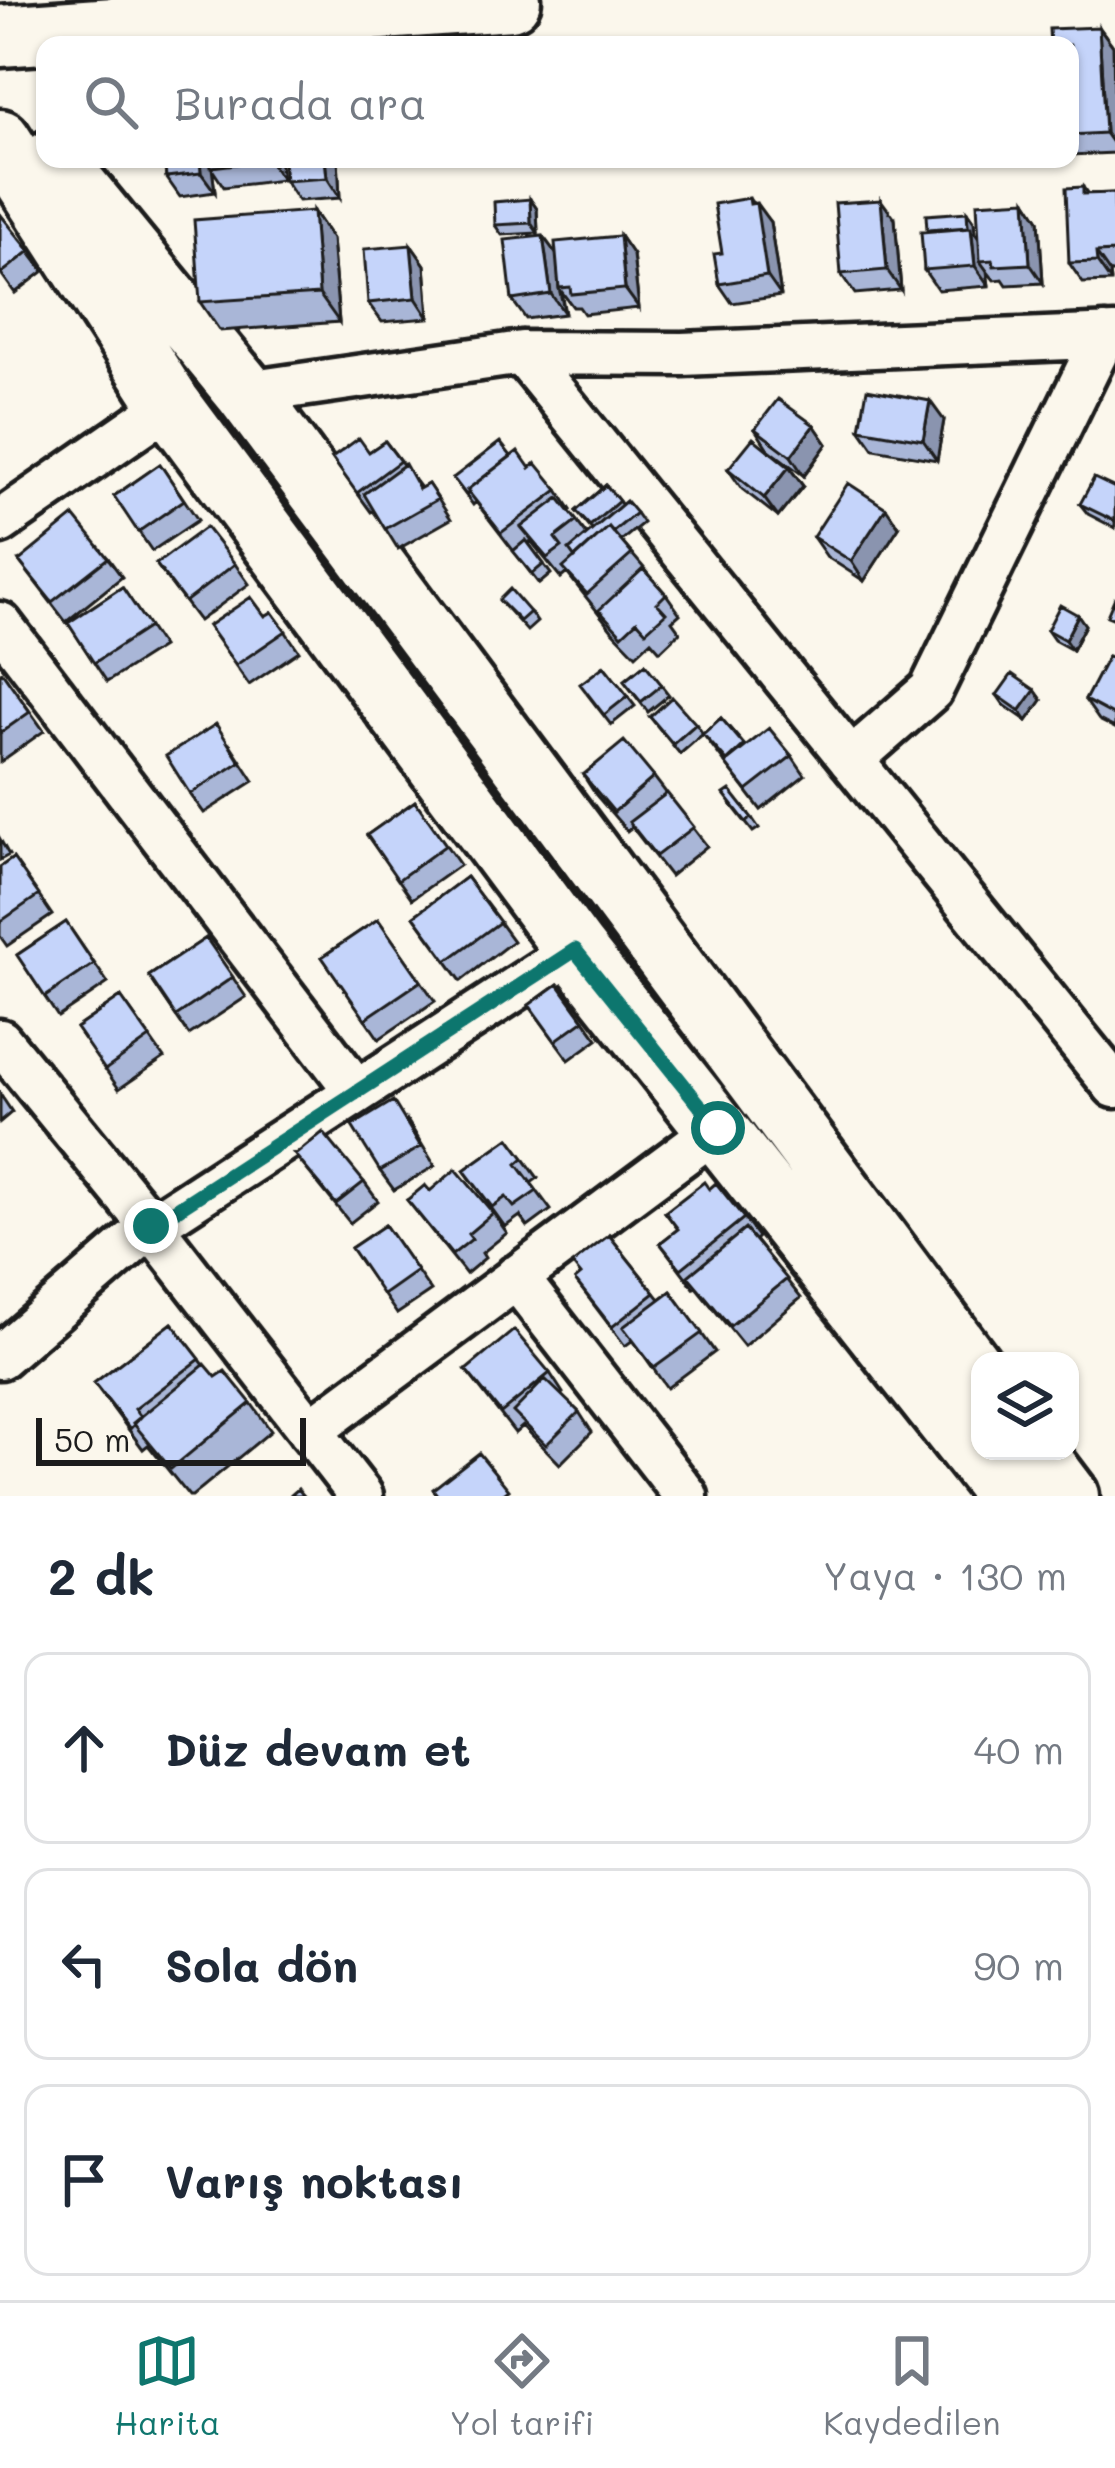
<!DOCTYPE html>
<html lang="tr">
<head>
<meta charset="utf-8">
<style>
	:root { --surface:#fff; --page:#f6f6f7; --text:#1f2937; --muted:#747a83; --line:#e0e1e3; --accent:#0f766e }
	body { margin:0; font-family:Mali,sans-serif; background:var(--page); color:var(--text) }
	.controls { position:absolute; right:36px; bottom:36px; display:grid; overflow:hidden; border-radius:24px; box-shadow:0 3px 9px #0004 }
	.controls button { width:108px; height:108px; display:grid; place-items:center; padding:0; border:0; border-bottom:3px solid var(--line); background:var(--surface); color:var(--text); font:60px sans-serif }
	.scale { position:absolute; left:36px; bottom:30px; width:270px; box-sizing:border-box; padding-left:12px; border:6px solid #1c1c1c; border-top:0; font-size:33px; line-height:42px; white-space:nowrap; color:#1c1c1c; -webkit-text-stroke:9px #fbf7ec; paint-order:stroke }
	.stop { position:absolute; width:36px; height:36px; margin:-27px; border:9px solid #0f766e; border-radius:50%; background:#fff }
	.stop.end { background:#0f766e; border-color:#fff; box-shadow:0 3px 12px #0008 }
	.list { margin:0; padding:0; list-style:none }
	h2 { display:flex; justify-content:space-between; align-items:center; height:156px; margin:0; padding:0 48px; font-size:51px }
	h2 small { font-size:39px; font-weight:400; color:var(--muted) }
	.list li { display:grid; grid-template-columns:78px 1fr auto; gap:36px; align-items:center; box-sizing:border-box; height:192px; margin:0 24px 24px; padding:0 24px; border:3px solid var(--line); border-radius:24px }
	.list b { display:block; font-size:45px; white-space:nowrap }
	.list em { font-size:39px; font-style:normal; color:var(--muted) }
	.icon { flex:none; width:66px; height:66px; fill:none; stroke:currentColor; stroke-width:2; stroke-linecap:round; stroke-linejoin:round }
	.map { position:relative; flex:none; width:1115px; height:1496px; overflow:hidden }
	.search { position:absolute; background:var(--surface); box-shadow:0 3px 9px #0004; left:36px; right:36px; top:36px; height:132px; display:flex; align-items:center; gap:30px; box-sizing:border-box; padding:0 42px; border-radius:24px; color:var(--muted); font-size:45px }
	.sheet { height:804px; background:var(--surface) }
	nav { display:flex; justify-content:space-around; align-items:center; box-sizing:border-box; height:168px; border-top:3px solid var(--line); background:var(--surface); font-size:33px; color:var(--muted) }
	nav a { display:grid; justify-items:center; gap:6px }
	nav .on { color:var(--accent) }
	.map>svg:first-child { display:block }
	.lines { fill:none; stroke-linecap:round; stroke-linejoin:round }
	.street-casing { stroke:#1c1c1c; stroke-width:51 }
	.secondary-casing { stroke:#1c1c1c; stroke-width:69 }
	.street { stroke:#fbf7ec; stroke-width:42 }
	.secondary { stroke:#fbf7ec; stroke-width:60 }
	.wall { fill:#a9b6d7; stroke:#1c1c1c; stroke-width:3 }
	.shaded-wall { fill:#8a94af; stroke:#1c1c1c; stroke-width:3 }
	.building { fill:#c5d4fa; stroke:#1c1c1c; stroke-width:3 }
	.route { stroke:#0f766e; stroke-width:15 }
</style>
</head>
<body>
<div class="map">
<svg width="1115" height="1496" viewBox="0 0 1115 1496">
	<rect width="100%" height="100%" fill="#fbf7ec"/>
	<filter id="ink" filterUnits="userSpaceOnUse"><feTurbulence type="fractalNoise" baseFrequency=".00833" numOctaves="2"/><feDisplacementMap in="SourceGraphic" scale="24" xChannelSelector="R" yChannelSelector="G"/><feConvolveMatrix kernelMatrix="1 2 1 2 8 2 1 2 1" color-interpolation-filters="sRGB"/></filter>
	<g filter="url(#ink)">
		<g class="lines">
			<g class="street-casing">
				<path id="street" d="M522,353L1115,1086
					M246,393L522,353L682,354L1115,336
					M0,522L170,404
					M0,624L357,1092
					M851,760L931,690L1104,336
					M0,1041L151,1226L361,1496
					M516,1277L686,1496
					M0,1357L151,1226L575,950
					M310,1431L718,1128"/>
			</g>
			<g class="secondary-casing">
				<path id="secondary" d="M0,36L510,0
					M0,140L170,404L575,950L1007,1496
					M54,159L246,393L980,1378
					M1034,1451L1068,1496"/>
			</g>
			<use href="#street" class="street"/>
			<use href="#secondary" class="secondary"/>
		</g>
		<path class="wall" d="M1099,27L1113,46L1115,153L1070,155V45Z
			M164,159H279L282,180L224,187L212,169L215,192L180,197L166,177Z
			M283,159H338L340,198L298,201L285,181Z
			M1083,187L1088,194L1114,193L1115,195V273H1110L1111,282L1083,283L1069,263Z
			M530,199L537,209L538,233L502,235L495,225Z
			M1026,200L1039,220L1043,283L1007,285L1003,279L994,280L987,271L989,286L938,290L924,270L928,231L967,212L974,222L975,233L979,239Z
			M753,203L770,222L781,296L732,303L719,284L722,253Z
			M313,211L332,239L339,322L220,331L200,302Z
			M0,214L44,271L15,293L0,272Z
			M895,219L901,290L855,294L841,274Z
			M620,236L633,255L639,308L584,314L579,307H573L561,291L565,314L526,319L512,300L556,254Z
			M411,245L425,265L429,318L382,322L368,303Z
			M944,420L937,460L874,449L860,429Z
			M814,425L827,444L804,476L768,449L755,429Z
			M385,441L421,488L428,484L451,519L398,549L374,510L371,512L332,458L369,452Z
			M511,456L530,468L558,490L571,510L569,511L587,535L592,530L576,511L606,485L622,505L636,513L643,523L621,541L666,594L680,614L672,621L680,632L660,651L651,641L636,655L612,630L567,573L561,578L531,541L528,543L551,574L539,584L476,502L473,505L453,478Z
			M160,464L198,520L152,551L114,496Z
			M789,467L803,486L778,517L742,489L728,469Z
			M1115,488V528L1088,514L1080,504Z
			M899,527L864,581L827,557L813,537Z
			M108,558L122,577L66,622L19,561Z
			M156,564H235L249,584L199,621Z
			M122,587L162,647L107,682L68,623Z
			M499,600L530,612L537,622L527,631Z
			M272,612L299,651L249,685L208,626L265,616Z
			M1078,615L1085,625L1072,650L1054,640L1047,630Z
			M1115,659V728L1099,720L1085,700Z
			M645,664L669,695L648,712L624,681Z
			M604,666L635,706L611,725L587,694Z
			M2,672L44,731L0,762V674Z
			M1035,690L1042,700L1027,721L1004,705L997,695Z
			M650,717L696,724L703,734L680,754Z
			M721,718L746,747L792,756L805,775L761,810L703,734Z
			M230,744L254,781L204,813L190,794Z
			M583,775L654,777L707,846L670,876L632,827L627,831L596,795Z
			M415,801L460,865L412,899L367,835Z
			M731,804L752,818L759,828L753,832Z
			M0,839L9,855L0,860Z
			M13,858L52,915L7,946L0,936V867Z
			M466,877L513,941L461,981L414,916Z
			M378,919L435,1001L379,1039L322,957Z
			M66,922L108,983L58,1017L17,955Z
			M206,938L246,997L189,1035L149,976Z
			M558,984L598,1039L569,1060L529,1005Z
			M121,997L164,1058L119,1089L76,1028Z
			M0,1094L12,1112L0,1122Z
			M407,1120L435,1166L394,1190L380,1171Z
			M509,1138L538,1178L531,1183L551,1210L528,1227L520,1216L505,1227L464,1170Z
			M295,1155L364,1182L378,1201L350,1223Z
			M709,1189L744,1218L758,1237L755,1240L801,1298L744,1346L696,1287L694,1288L660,1243L678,1229L665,1212Z
			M430,1191L493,1213L507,1233L482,1253L485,1258L466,1274L407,1200Z
			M385,1225L431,1291L397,1314L351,1248Z
			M609,1235L660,1299L671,1291L715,1352L667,1388L633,1340L625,1346L575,1280L580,1276Z
			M172,1323L204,1365L216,1377L251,1403L271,1431L192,1496H189L148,1445L143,1449L94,1383Z
			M466,1370L550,1373L563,1393L561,1395L579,1412L592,1432L560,1464L523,1426L515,1433Z"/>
		<path class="shaded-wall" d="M1099,27L1113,46L1115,147L1105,133Z
			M200,159H211L215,192L201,173Z
			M268,159H279L282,180Z
			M325,159H338L340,198L327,178Z
			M749,198L757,210L756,203L770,222L781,296L767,276Z
			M530,199L537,209L538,233L531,223Z
			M881,200L895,219L901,290L887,270Z
			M1026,200L1039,220L1043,283L1030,264Z
			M313,211L332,239L339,322L319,294Z
			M967,212L974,222L975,233L985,248L980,261L987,271L989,286L975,266L972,232L968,227Z
			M543,236L557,255L559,288L565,314L551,294Z
			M620,236L633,255L639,308L625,289Z
			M411,245L425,265L429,318L416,298Z
			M1096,253L1110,273L1111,282L1097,262Z
			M930,401L944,420L937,460L923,440Z
			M814,425L827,444L804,476L791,456Z
			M789,467L803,486L778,517L764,498Z
			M886,508L899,527L864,581L851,561Z
			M1078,615L1085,625L1072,650L1065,640Z
			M1035,690L1042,700L1027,721L1020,711Z"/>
		<path class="building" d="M1099,27L1105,133L1070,135V45H1050L1049,29Z
			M164,159H200L201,173L166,177Z
			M210,159H268V160L211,167Z
			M283,159H325L327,178L285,181Z
			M1083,187V194L1114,193L1115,252L1096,253L1097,262L1069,263L1066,188Z
			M749,198L750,204L756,203L767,276L719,284L714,254L722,253L714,204Z
			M530,199L531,223L495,225L494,202Z
			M881,200L887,270L841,274L835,203Z
			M1026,200L1030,264L994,266L993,260L980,261L977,203Z
			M313,211L319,294L200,302L194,220Z
			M967,212L968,227L927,230L926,215Z
			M0,214L30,251L2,273L0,271Z
			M971,228L975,266L924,270L921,232Z
			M543,236L551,294L512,300L505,240Z
			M620,236L625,289L571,294L570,287L559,288L555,242Z
			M411,245L416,298L368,303L364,249Z
			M867,389L930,401L923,440L860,429Z
			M778,399L814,425L791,456L755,429Z
			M359,438L369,452L385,441L400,461L357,493L332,458Z
			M753,438L789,467L764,498L728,469Z
			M500,442L511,456L467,490L469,492L466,495L453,478Z
			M518,451L530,468L536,463L558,490L501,533L467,490Z
			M160,464L184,500L138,532L114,496Z
			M405,464L419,489L428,484L438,499L385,529L364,494Z
			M1094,478L1115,488V521L1080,504Z
			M848,483L886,508L851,561L813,537Z
			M606,485L619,501L590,526L576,511Z
			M559,498L577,521L555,538L562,547L547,558L521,527Z
			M626,501L636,513L613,532L609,527L575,558L569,550Z
			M74,516L108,558L52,602L19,561Z
			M206,527L235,564L185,602L156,564Z
			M609,527L632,554L587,594L563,568Z
			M526,540L544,564L532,574L513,551Z
			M643,569L666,594L657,603L666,613L646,631L637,621L622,635L599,610Z
			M122,587L149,627L94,663L68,623Z
			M510,589L530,612L520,621L499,600Z
			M251,597L265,616L272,612L286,631L236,665L208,626Z
			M1115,597V619L1107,616Z
			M1060,605L1078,615L1065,640L1047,630Z
			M1108,656L1115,659V716L1085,700Z
			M645,664L662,685L641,702L624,681Z
			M604,666L628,696L604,715L580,684Z
			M2,672L30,712L0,733V674Z
			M1012,674L1035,690L1020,711L997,695Z
			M672,697L696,724L673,744L650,717Z
			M721,718L744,745L727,761L703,734Z
			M216,724L240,762L190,794L166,756Z
			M769,728L792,756L747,791L725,763Z
			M624,741L654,777L614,812L583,775Z
			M730,790L752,818L746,822L724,794Z
			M667,793L694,827L656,856L629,822Z
			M415,801L446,845L398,880L367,835Z
			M13,858L39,895L0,922V867Z
			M466,877L500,922L447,961L414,916Z
			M378,919L421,981L365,1019L322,957Z
			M66,922L94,964L45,997L17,955Z
			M206,938L233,977L176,1016L149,976Z
			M558,984L584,1020L555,1041L529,1005Z
			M121,997L150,1038L105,1070L76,1028Z
			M393,1101L421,1147L380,1171L352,1126Z
			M323,1132L364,1182L336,1204L295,1155Z
			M509,1138L524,1158L517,1164L537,1191L514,1207L506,1197L492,1207L464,1170Z
			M456,1169L493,1213L468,1234L472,1239L452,1255L407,1200L425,1185L430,1191Z
			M704,1182L709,1189L716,1183L744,1218L681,1269L660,1243L678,1229L665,1212Z
			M385,1225L417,1271L383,1295L351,1248Z
			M745,1229L787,1279L730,1326L688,1276Z
			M609,1235L655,1293L612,1327L575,1280L581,1275L572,1264Z
			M671,1291L702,1333L654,1368L623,1327Z
			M172,1323L200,1359L135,1409L141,1417L130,1429L94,1383Z
			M514,1330L550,1373L501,1413L466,1370Z
			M205,1364L216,1377L225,1371L251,1403L171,1469L133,1423Z
			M545,1379L579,1412L546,1445L513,1412Z
			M479,1453L509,1490L501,1496H438L433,1489Z
			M298,1489L304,1496H290Z"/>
	</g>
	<g class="lines" filter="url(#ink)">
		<path class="route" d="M151,1226L575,950L718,1128"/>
	</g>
</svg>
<div class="controls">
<button><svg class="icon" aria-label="layers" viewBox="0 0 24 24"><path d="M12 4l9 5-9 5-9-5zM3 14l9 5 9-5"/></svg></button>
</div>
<div class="scale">50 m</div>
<div class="stop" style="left:718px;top:1128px"></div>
<div class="stop end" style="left:151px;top:1226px"></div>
<div class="search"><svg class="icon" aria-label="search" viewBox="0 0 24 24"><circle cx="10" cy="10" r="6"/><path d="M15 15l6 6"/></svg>Burada ara</div>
</div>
<section class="sheet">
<h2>2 dk<small>Yaya · 130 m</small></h2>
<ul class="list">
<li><svg class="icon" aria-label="ahead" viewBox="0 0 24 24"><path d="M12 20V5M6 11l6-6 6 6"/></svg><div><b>Düz devam et</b></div><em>40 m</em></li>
<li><svg class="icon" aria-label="left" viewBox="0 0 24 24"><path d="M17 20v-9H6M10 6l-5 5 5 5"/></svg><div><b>Sola dön</b></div><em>90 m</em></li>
<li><svg class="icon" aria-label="arrive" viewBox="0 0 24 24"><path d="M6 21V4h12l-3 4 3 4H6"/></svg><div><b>Varış noktası</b></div></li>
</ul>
</section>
<nav>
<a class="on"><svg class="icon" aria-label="map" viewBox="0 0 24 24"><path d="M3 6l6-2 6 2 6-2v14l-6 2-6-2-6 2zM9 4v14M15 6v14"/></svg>Harita</a>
<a><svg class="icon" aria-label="directions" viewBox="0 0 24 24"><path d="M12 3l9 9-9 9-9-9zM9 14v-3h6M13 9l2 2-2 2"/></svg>Yol tarifi</a>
<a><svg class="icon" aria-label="saved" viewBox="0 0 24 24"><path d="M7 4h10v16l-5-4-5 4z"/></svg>Kaydedilen</a>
</nav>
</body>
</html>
